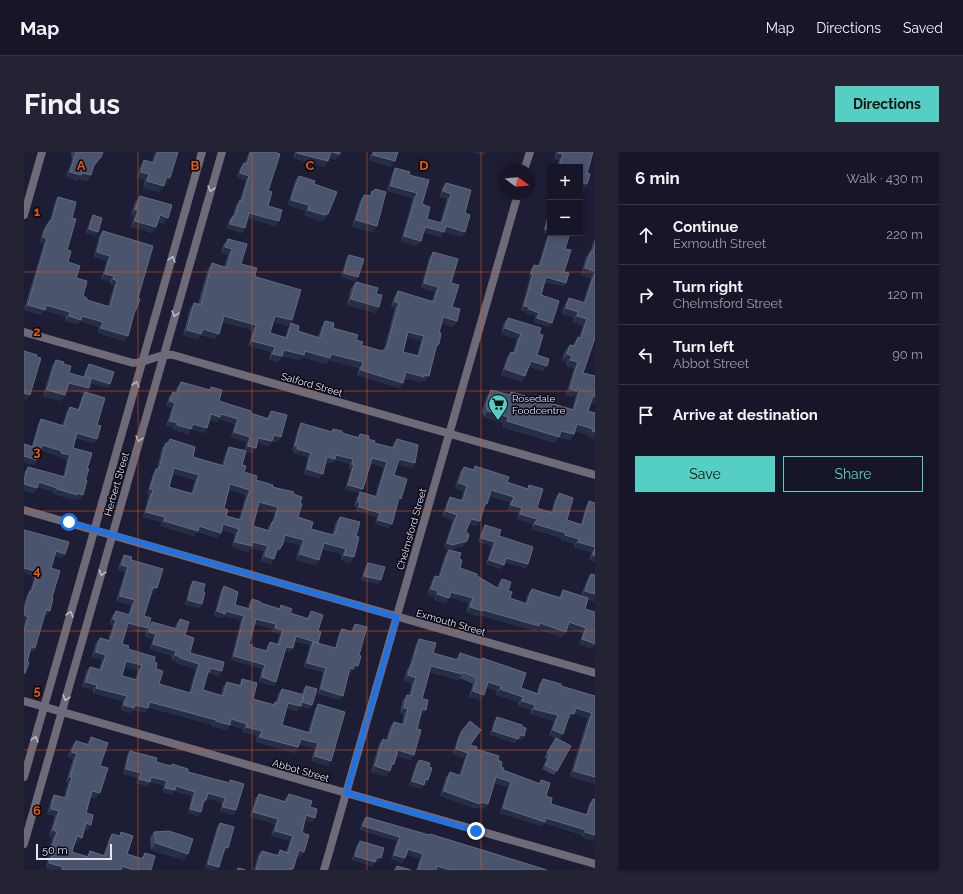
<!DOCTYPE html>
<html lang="en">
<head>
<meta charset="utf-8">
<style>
	:root { --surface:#161628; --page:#232334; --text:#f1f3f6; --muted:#9e9fa8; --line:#353545; --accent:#55cec4 }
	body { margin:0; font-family:Raleway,sans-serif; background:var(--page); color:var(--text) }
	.controls { position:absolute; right:12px; top:12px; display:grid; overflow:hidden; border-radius:0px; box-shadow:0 2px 6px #0003 }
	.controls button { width:36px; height:36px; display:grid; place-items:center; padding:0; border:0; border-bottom:1px solid var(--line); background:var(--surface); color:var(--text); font:20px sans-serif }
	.compass { position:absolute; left:475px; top:12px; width:36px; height:36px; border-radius:50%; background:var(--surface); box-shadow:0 2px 6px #0003; rotate:106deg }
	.scale { position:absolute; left:12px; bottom:10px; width:76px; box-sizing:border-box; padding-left:4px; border:2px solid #e4e4f6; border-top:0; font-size:11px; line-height:14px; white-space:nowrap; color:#e4e4f6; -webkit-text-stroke:3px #090814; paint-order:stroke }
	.stop { position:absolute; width:12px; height:12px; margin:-9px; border:3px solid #1a73e8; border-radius:50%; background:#fff }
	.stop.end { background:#1a73e8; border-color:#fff; box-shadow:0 1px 4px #0008 }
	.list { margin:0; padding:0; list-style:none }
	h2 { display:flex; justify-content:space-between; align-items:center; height:52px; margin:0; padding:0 16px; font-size:17px }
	h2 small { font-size:13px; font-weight:400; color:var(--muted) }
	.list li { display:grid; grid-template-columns:26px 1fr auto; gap:12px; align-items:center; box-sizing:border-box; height:60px; padding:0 16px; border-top:1px solid var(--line) }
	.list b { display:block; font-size:15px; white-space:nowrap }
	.list p { margin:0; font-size:13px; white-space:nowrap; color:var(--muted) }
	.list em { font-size:13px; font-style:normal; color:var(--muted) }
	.actions { display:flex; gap:8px; padding:12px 16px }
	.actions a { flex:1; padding:9px 0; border:1px solid var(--accent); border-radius:0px; text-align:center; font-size:14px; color:var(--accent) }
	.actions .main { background:var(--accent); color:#111 }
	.icon { flex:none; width:22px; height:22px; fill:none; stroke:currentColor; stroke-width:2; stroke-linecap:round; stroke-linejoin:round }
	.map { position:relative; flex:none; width:571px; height:718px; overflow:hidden; border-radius:0px }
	header { display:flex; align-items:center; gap:24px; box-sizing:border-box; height:56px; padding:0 20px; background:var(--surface); border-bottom:1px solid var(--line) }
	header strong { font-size:19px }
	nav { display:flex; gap:22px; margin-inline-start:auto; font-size:14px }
	.intro { display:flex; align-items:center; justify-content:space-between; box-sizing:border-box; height:96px; padding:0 24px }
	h1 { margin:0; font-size:28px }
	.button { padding:10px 18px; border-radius:0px; background:var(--accent); color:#111; font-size:14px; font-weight:700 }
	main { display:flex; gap:24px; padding:0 24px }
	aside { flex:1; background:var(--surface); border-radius:0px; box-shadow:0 2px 6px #0003 }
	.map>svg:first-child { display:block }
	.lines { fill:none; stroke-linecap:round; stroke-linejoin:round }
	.minor { stroke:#6f6a77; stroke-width:8 }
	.tertiary { stroke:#6f6a77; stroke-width:8 }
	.wall { fill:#38435d; fill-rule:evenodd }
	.shaded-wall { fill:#262d46 }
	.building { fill:#4a546d; stroke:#626b82; fill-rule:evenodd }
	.oneway { stroke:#bbb9ca }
	.route { stroke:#1a73e8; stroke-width:5 }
	.grid { fill:none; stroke:#e8590c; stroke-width:1; stroke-opacity:0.55 }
	.labels { text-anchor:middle; stroke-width:3; stroke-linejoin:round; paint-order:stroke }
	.street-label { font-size:10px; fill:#e4e4f6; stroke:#090814 }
	.poi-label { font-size:10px; fill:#e4e4f6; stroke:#090814; text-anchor:start }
	.grid-label { font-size:13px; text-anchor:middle; font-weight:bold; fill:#e8590c; stroke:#090814; stroke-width:3; stroke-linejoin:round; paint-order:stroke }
</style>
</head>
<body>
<header>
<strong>Map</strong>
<nav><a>Map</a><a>Directions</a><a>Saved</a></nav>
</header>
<div class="intro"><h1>Find us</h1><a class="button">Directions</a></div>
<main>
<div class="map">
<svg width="571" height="718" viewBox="0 0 571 718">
	<rect width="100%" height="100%" fill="#1e1d36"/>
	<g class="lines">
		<path class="minor" d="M500,18L506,0
			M0,63L18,0
			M0,180L109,211C123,211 135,201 149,203L571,323
			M0,549L571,712
			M300,718L494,42"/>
		<path class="tertiary" d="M0,358L571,521
			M0,625L178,0
			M0,692L198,0"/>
	</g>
	<path class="wall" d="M47,0H79L73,11L69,15L67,23L63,29L55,27L53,29L42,25L48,8Z
		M131,0H154L142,32H140L135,40L119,36L121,28L113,26L116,15L120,8L128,10Z
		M225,0H250L244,39V54L255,69L251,74L224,66L218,81L203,76L205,68L209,64L212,53L216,48L222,28L213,26L216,16L220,11H221Z
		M271,0H318L316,4L315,3L311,8L305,6L304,9L300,15L269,6Z
		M348,0H374L367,15L345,8Z
		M532,0H569L563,21V32L559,38L556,37V15H533L535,8L530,7Z
		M371,16L385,23L398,52L403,67L416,71L423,47L416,45L418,36L422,31L441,61V80L438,85L420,80L416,85L399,80L397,89L393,94L377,89L389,46L363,39L368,22Z
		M275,24L290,32L301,68L298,67L297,69L280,63L282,59L264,53L271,29Z
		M351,37L349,80L328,75L336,49L340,43L345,44L348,39H349Z
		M116,44L140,72L134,70L128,81L107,75L110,65L107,64L111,50Z
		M34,45L48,66L43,98L44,110L52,126L59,144L63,148L84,154L90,134L86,132V129L77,127L83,109L70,105L75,84L79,79L110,162L100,189L74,181L75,175L56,169L54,172L41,169L42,165L20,158L17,163L0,158L20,91L16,90L19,78L26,68L31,50Z
		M526,61L541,97L540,120L542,131L539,134L521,130L517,143L526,175L510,170L512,164L502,161L503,159L497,158L506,126L505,125L507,117L510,113L514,114L524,82L519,81L523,65Z
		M69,63L71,84L62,81L66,68Z
		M204,87L217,112L231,123L265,174L250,170L246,181L261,185L264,177L267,171L274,179L294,185L298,174L301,169L309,176L332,188L337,193L358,199L360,198L371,156L367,155L370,145L374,139L408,149L411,140L397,136L405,106L409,100L427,131L428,155L433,169L429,175L418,171L415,181V192L412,196L401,229L397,228L396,230L380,226L379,231L375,236L333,223L335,216L305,208L302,212L278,205L276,208L258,204L254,210L245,207L247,200L224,194L229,178L198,170L195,182L191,187L177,183L173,188L159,183L166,157L170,151L174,152L184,117L188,111L200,115L204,103L197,101L200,92ZM383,185L397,189L393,204L379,200Z
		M571,87V186L559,221L567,251L564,259L571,287L564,285L565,283L551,279L550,282L546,288L535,285L531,291L478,275L480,271L460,265L458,259L463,244L467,238L485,243L487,240L548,258L552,243H550L549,245L542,243L550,216L542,214L543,210L538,208L541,199L546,193L549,194L550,191L554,185L555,186L559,174L549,170L550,166L538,162L541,152L545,146L559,151L567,126L557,123L562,105L567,99L569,90Z
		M325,103L331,129L317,125L322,107Z
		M332,130L352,142L355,155L351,161L323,153L327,136Z
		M484,166L515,182L513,203L519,219L505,214L501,224L498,230L477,223L483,205L487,200H489L493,187L477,182L480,171Z
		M32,208L39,212L45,221L59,225L62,217L65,212L86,232L84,236L66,231L62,240L73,273L70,291L52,286L49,296L63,317L59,343L56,347L51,346L50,348L30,342V340L14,335L10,341L0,338V323L1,319L4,315L39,325L43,308L34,305L35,304L16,298L10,313L0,310V292L8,294L14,272L17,267L38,274L43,259L46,255L54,257L58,244L60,242L43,237L41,243L37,249L19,244L28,214Z
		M157,230L185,238L187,235L195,249L226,261L243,266L244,264L247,259L257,285L253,290L248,289L245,294L233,291L232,296L228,301L220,299L223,290L207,285L211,272L195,267L193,270L186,268L183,276L180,281L167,277L164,282L150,278V276L142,274L148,256L142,254L145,245L149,240L151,241L153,235Z
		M277,271L307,280L309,277L318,281L334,285L336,282L350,291L368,296L369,292L373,287L391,311L388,316L374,312L370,323L374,351L365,376L351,372L353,365L332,359L333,355H330L333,345L336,341L321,338L327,317H325L326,312L311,308L308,311L302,310L295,326L280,322L284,305L270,301V299H268L274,276ZM346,311L360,315L351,344L336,340L339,337Z
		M146,287L169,305L198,313L202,300L205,295L218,313L220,320L232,328L269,342L276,351L274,365L287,377L308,383L312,370L316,365L332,384L326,411L317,408L318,402L298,397L295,408L292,413L272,408L276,393L260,389L258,394L252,402L250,407L247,412L237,409L240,399L227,396L224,400L208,395L211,382L197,378V381L193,386L173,380L170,384L136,374L138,370L119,365L125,343L123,342L129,322L133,317L138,296L142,291H143ZM149,322L171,328L167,342L145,335ZM205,338L222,343L215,367L202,364L200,356ZM234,356L251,361L248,370L244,375V378L229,374Z
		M451,314L483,330L503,337L505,333L513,356L527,360L531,347L535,341L543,368L557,372L562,354L565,349L571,351V410L565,408L568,400L550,395L551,392L537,388L538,386L508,377L509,372L493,367L495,361L484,358L486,350L466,344L453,374L445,372L442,379L439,394L425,398L435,407L436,416L453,424L473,436L474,432L478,427L484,439L486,446L501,451L504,442L508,437L535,445L539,438L557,444L563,428L567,422L564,447L561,457L568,497L555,492L559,481L543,476L542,480L538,485L513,477L511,479L456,463L455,465L442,460L445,451L425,445L422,451L410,448L411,445L403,442L408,429L411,424L414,425L421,403L424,398L420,396L429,368L418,364L423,350L426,345L437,348L440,339L431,336L436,320L440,315L449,318Z
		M461,373L475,384L504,412L501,416L481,410L480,413L477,417L462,412L468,394L454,390L458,378Z
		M0,378L41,402L38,406L31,404L27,416L28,445L26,459L22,464L20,463L11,496L8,500L6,499L3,510L1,521L0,523V473L1,469H0V453L3,443L6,439L10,426L7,425L8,423L0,421Z
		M100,403L107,408L130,441H128L120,464L125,473L128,470L151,476L152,472L156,467L161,483L166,501L198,519L194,524L185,521L183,524L179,538L197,543L199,535L203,530L215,533L218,527L229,547L250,552L251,550H252L254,542L258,537L278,542L279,538L282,534L288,553L285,557L276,554L273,559L262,556L258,573L284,580L291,557L294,552L304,614L287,609L291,596L275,592L271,601L232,590L234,584L218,580L219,577L206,573L202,578L188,574V573L124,555L121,561L109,558L107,561L97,558L99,549L69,541V538L58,535L62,520L66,515L75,518L78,508L68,505L72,491L76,486L84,488L89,473L86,472L88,464L92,459L104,463L107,453L92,449L101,420L94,418L97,408ZM102,476L121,481L123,478L121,485L129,487L126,497L148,504L147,508L153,510L152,511L172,517L165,541L135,532L130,510L104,497L98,492ZM101,515L114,518L111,528L98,524Z
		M344,411L354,432L337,428L341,415Z
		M169,429L178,452L175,456L161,453L166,433Z
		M200,434L211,453L224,457L225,451L228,447L236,451L255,457L257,453L266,461L283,466L284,464L287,459L294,479V491L311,496L315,481L318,477L327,480L328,476L331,472L335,503L334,514L331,518H329L326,521H325L316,548L294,542L299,520L280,515L286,493L270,489L266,500L261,499L250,534L235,530L238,517L207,508L217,468L200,464L198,466L190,464L197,438ZM231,472L249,477L248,480L256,482L253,492L246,490L243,494L242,499L228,495L225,492Z
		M395,487L409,501L432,507L436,501L497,536L513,541L515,532L519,527L537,534L571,544V632L546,624L564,566L550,561L546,567L544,566L536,587L534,586L533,619L530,623L518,617L523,607L520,606L532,586L525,584L530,569L506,562L507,558L494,554L495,550L472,543L473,539L462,535L460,543L456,548L445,545L449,532L436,526L434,528L406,520L398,547V563H397L393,577L390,603L386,608L373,604L366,618L362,624L347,620L355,592L359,587L362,588L366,575L370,570L378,572L380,562L376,561L379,548L383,543H385L388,531L380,529L383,518L385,515L392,492Z
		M473,565L498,575L500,584L497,588L494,587L491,591L466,583L470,569Z
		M446,569V593L474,608L477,615L479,618L515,631L517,628L522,644L527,652L562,663L565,652L569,647L570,689L558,685V683L520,671L518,674L476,661L484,635L470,631L464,652L460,657L454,655L453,657L416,644L422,625L426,620L435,623L441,606L429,602L434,585Z
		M67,585L76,614L72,647L66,645L62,661L67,673L63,678L60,677L54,691L51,690L48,700L63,704L66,699L79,704L85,687L88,682L95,684L97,680L103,702L117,706L121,701L127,718H27L22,716L24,708L22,707L29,685L25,684L31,664L23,662L27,648L30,643L40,646L44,631L42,630L49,607L44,605L48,594L52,589L63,592Z
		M106,599L132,610L146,614L148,612L164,620L205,631L206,628L212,658L209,663L196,659L198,651L183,646L182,648L179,652L174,664L164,661L168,644L150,639L148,643L138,640L140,634L126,630L123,634L112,631L114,626L99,622L103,603Z
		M395,608L404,628L402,633L400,632L397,637L385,633L392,612Z
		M235,642L261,649V647L265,642L286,655L291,666L288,670L281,668L278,681L280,700L276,705L273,704L269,717L268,718H230L234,703L238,699L253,703L256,698L262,700L266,689L247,684L251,672L226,665L231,647Z
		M342,665L405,683L406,682L523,718H392L396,707L382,702L378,711L367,707L373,689L336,678L338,670Z
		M196,671L201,700H199L193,718H188L181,716L193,675Z
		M130,680L160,708L127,698L126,686Z
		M336,689L354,710L352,709L348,714L328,708L333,693Z"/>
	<path class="shaded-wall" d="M307,0H318L316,4L315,3L311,8L303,5Z
		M446,0H463L460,4Z
		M273,1L304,9L300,15L269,6Z
		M534,1L539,2L535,8L530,7Z
		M349,3L371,9L367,15L345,8Z
		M46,20L58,21L67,23L63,29L55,27L53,29L42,25Z
		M117,20L125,22L121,28L113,26Z
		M216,21L225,24L222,28L213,26Z
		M142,25L146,26L142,32L138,31Z
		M123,29L140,34L135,40L119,36Z
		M556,30L563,32L559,38L556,37Z
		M367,34L393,41L389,46L363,39Z
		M419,39L427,42L423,47L416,45Z
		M267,48L285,53L282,59L264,53Z
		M111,58H114L110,65L107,64Z
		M284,58L302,62H304L301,68L298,67L297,69L280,63Z
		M225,61L255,69L251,74L222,66Z
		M136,63L144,66L140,72L131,69Z
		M332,68L353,74L349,80L328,75Z
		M111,69L132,75L128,81L107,75Z
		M206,72L221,76L218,81L203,76Z
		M422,74L441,80L438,85L420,80L416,85L397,80L401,75Z
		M65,77L74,80L71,84L62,81Z
		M521,77L526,78L524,82L519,81Z
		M380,84L397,89L393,94L377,89Z
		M19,85L23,87L20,91L16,90Z
		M201,95L208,97L204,103L197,101Z
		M73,100L86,104L83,109L70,105Z
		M561,116L571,119L567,126L557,123Z
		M320,121L334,125L331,129L317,125Z
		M81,122L90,124L86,129L77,127Z
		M507,122H509L506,126L505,125Z
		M522,125L542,131L539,134L520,129Z
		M89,127L93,129L90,134L86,132Z
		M400,131L414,135L411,140L397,136Z
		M327,147L355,155L351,161L323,153Z
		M371,150L375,151L371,156L367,155Z
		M4,153H22L46,160L42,165L20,158L17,163L0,158Z
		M500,154L505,155L503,159L497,158Z
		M542,156L554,160L550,166L538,162Z
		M505,157L515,161L512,164L502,161Z
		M45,164H58L79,170L75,175L56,169L54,172L41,169Z
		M200,164L232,173L229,178L196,169Z
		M251,164L268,168L265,174L247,169Z
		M553,164L563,167L559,174L549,170Z
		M419,165L433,169L429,175L415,171Z
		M513,166L528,171L526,175L510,170Z
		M77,176L104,184L100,189L74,181Z
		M481,176L497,182L493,187L477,182Z
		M179,177L195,182L191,187L177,183L173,188L159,183L163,178Z
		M384,180L400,184L397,189L381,185Z
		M228,189L251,195L247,200L224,194Z
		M260,198L307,202L339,210L335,216L305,208L302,212L278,205L276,208L256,203Z
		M249,202L258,204L254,210L245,207Z
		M543,202L548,204L543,210L538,208Z
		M546,208L554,210L550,216L542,214Z
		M507,209L523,214L519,219L503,214Z
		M481,217L501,224L498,230L477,223Z
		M337,218L379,231L375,236L333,223Z
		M382,220L400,223L405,224L401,229L397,228L396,230L378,225Z
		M61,224L86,232L84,236L58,229Z
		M45,231L65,236L61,242V240L60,242L41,237Z
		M554,236L556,237L552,243H550L549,245L542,243L546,237Z
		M23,238L41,243L37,249L19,244Z
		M0,241L6,243L2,248H0Z
		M569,244L571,245V252L564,250Z
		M146,249L151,251L148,256L142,254Z
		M464,259L484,265L480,271L460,265Z
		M187,262H197L214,267L211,272L195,267L193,270L184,267Z
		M146,269L154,271L150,276L142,274Z
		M483,269L537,279L550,282L546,288L535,285L531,291L478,275Z
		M169,272L183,276L180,281L167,277L164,282L150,278L153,273Z
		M553,272L569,277L565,283L549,278Z
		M568,279L571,280V287L564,285Z
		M210,280L226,285L223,290L207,285Z
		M53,281L73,287L70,291L50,285Z
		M250,283L257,285L253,290L246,288Z
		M234,286L248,289L245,294L231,291Z
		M18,293L38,299L35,304L15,298Z
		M224,294L232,296L228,301L220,299Z
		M271,294L274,295L270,299H268Z
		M273,297L287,301L284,305L270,301Z
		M37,301L46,303L43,308L34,305Z
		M312,303L329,307L326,312L311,308L308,311L300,309L303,305Z
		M0,304L13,308L10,313L0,310Z
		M348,306L363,310L360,315L344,310Z
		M375,307L391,311L388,316L372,311Z
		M328,312L330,313L327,317H325Z
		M150,316L175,323L171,328L147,321Z
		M283,317L299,322L295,326L280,322Z
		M15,330L33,336L30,340L12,334Z
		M435,331L443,334L440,339L431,336Z
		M0,332L13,336L10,341L0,338Z
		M206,332L226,338L222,343L203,338Z
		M324,333L339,337L336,341L321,338Z
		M33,337L53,341L59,343L56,347L51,346L50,348L30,342Z
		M126,337L129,338L125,343L123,342Z
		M467,338L490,345L486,350L464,343Z
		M235,350L254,355L251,361L232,355Z
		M334,350L336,351L333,355H330Z
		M487,353L498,356L495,361L484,358Z
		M335,355L356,361L353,365L332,359Z
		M422,359L433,363L429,368L418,364Z
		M122,360L141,365L138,370L119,365Z
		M496,362L513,367L509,372L493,367Z
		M447,367L456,369L453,374L443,372Z
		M354,368L368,372L365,376L351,372Z
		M140,369L175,374L197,381L193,386L173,380L170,384L136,374Z
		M199,372L215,377L211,382L195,377Z
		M511,372L542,381L538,386L508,377Z
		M261,383L280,388L276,393L258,388Z
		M541,383L555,387L551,392L537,388Z
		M457,386L471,390L468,394L454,390Z
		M443,389L439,394L425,398L420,396L423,391Z
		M211,390H229L244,394L240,399L227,396L224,400L208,395Z
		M554,390L571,395L568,400L550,395Z
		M300,391L322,397L318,402L296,396Z
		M257,394H258L252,403L250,402L253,397Z
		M32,399L41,402L38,406L29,404Z
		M276,402L295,408L292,413L272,408Z
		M320,403L330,405L326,411L317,408Z
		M569,403L571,404V410L565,408Z
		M241,404L250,407L247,412L237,409Z
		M482,406L504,412L501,416L479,410Z
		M465,408L480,413L477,417L462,412Z
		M98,413L104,415L101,420L94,418Z
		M0,416L11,419L8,423L0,421Z
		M10,421L13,422L10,426L7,425Z
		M340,424L357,428L354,432L337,428Z
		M129,435L133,436L130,441L126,440Z
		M407,437L414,439L411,445L403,442Z
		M561,439L571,442V450L557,445Z
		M427,440L449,446L445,451L424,445Z
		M413,442L425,446L422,451L410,448Z
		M96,444L111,448L107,453L92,449Z
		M164,448L178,452L175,456L161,453Z
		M446,455L516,471L542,480L538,485L513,477L511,479L456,463L455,465L442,460Z
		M22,458L26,459L22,464L19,463Z
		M193,459H202L220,464L217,468L200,464L198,466L190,464Z
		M0,463L4,465L1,469H0Z
		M89,467L92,468L89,473L86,472Z
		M232,467L252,472L249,477L229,471Z
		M545,470L562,476L559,481L541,475Z
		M104,471L124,476L121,481L100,476Z
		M251,476L259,478L256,482L248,480Z
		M125,480L132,482L129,487L121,485Z
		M272,484L294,491L291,495L289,490L286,493L269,488Z
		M558,487L571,492V493L568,497L555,492Z
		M129,492L152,499L148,504L126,497Z
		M7,495L11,496L8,500L4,499Z
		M262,495L269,496L266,500L260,499Z
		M72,500L82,503L78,508L68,505Z
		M151,503L156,505L153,510L147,508Z
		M210,504L241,513L238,517L207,508Z
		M156,506L175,512L172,517L152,511Z
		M102,509L118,513L114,518L99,514Z
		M283,511L302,516L299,520L280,515Z
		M330,513L334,514L331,518H329L326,521H323L326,516Z
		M407,514L438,522L434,528L404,519Z
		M187,516L198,519L194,524L185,521L182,525H181Z
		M384,523L392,526L388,531L380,529Z
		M238,525L252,530L250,534L235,530Z
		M62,530L73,533L69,538L58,535Z
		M464,530L477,534L473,539L460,535Z
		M72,536L103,544L99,549L69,541Z
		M297,537L319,544L316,548L294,542Z
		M476,537L499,545L495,550L472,543Z
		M449,539L460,543L456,548L445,545Z
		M498,549L511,553L507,558L494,554Z
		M126,550L192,568L188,573L122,555Z
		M277,550L288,553L285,557L276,554L273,559L260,556L264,551Z
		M100,553H111L124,556L121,561L109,558L107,561L97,558Z
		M380,556L384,557L380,562L376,561Z
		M552,556L568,561L564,566L548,561Z
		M398,557L402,558L398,563L395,562Z
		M510,557L534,563L530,569L506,562Z
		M546,561L550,562L546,567L542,566Z
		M207,567L223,572L219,577L206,573L202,578L188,574L192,569Z
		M222,575L238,579L234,584L218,580Z
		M529,578L539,582L536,587L525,584Z
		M469,579L496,583L500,584L497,588L494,587L491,591L466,583Z
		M236,585L274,595L271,601L232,590Z
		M277,587L294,591L291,596L273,592Z
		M432,597L444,601L441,606L429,602Z
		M374,598L390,603L386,608L371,603Z
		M48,600L53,602L49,607L44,605Z
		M291,604L307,609L304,614L287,609Z
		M368,612H370L366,618L364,617Z
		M351,614L366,619L362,624L347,620Z
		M102,617L117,621L114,626L99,622Z
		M550,619L571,625V632L546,624Z
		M46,625H48L44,631L42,630Z
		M127,625L143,629L140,634L125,630Z
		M472,625L487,630L484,635L468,630Z
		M115,627L126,630L123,634L112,631Z
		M401,627L404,628L402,633L398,632Z
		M388,629L400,633L397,637L385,633Z
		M152,634L171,640L168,644L150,639L148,643L138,640L141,636Z
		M68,639L76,641L72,647L64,645Z
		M420,639L457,650L464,652L460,657L454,655L453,657L416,644Z
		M184,641L201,646L198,651L181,646Z
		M199,655L212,658L209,663L196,659Z
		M479,656L522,666L562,678L558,683L520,671L518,674L476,661Z
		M27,657L35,659L31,664L23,662Z
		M166,657L177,660L174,664L164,661Z
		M229,660L254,667L251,672L226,665Z
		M282,663L291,666L288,670L279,668Z
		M62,671L67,673L63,678L58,676Z
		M339,674L376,685L373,689L336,678Z
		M29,678L33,680L29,685L25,684Z
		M251,679L269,684L266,689L247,684Z
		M561,680L571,683L570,689L558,685Z
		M53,684L58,686L54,691L49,690Z
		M132,691L164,702L160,708L127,698Z
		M201,695L204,696L201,700H198Z
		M384,697L399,702L396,707L380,702Z
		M275,698L280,700L276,705L271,703Z
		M26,702H28L24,708L22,707Z
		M370,703L381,706L378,711L367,707Z
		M331,704L351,710L348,714L328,708Z
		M353,705L357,706L354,710L350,709Z
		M25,711L39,715L37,718H27L22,716Z
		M184,712L195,715L193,718H188L181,716Z
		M98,714L110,718H95Z
		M413,714L426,718H410Z"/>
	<path class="building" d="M51,0H79L77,5L70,13L67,23L58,21L57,23L46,20L52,2Z
		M134,0H154L146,26L142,25L140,34L123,29L125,22L117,20L120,8L130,11Z
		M227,0H250L256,2L244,39L248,40L244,54L258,58L255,69L225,61L221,76L206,72L209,64H211L216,48L218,49L225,24L216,21L220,11L223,12Z
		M273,0H307L304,9L273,1Z
		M308,0H316L315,2Z
		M350,0H374L371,9L349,3Z
		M535,0H569L563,21L566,22L563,32L556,30V15H535L539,2L534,1Z
		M371,16L386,20L385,23L405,28L398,52L406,55L403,67L418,71L427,42L419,39L422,31L447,38L441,61L446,63L441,80L422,74L420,80L401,75L397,89L380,84L393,41L367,34Z
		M275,24L291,29L290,32L313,40L304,62H302L301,63L284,58L285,53L267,48Z
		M351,37L362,40L353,74L332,68L340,43L347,44L348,39H350Z
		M116,44L148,53L144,66L136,63L132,75L111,69L114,58H111Z
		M34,45L52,50L48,66L52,67L43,98L47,99L44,110L56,114L52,126L63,129L59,144L63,146V148L86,155L93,129L89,127L90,124L81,122L86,104L73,100L79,79L129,94L114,146L116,147L112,158H111L104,184L77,176L79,170L58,164L57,168L45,164L46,160L22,153L21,158L4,153L23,87L19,85L23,73H24L26,68L28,69Z
		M526,61V78L521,77Z
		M69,63L78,66L74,80L65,77Z
		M556,70L558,71L556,76Z
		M526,80V81H546L541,97L547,98L540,120L545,121L542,131L522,125L517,143L535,149L528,171L513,166L515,161L505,157V155L500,154L509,122H507L510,113L516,114Z
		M204,87L223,92L217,112L233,116L231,123L232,125L277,138L268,168L251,164L246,181L263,186L267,171L275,174L274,179L296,186L301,169L310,171L309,176L334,183L332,188L339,190L337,193L358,199L363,195L375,151L371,150L374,139L410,150L414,135L400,131L409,100L434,107L427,131L435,133L428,155L436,157L433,169L419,165L415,181H417L415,192H413L405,224L400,223V225L382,220L379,231L337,218L339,210L307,202L306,206L281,199L280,203L260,198L258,204L249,202L251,195L228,189L232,173L200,164L195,182L179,177L177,182L163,178L170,151L177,153L188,111L203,116L208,97L201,95ZM384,180L400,184L395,204L379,200Z
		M571,92V119L561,116L567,99L569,100Z
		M325,103L340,107L334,125L320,121Z
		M571,121V186L559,221L571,224V245L569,244L564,259L571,261V280L568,279L569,277L553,272L550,282L537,279L535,285L483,269L484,265L464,259L462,253L467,238L486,243L487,240L550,258L556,237L554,236L553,239L546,237L554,210L546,208L548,204L543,202L546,193L551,194L554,185L557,186L563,167L553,164L554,160L542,156L545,146L561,151Z
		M332,130L354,136L352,142L358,143L355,155L327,147Z
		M484,166L517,176L515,182L519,183L513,203L525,207L523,214L507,209L501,224L481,217L487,200L491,201L497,182L481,176Z
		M0,199L13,203L12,205L17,206L6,243L0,241Z
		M32,208L40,210L39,212L47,214L45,221L67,227L65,236L45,231L41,243L23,238Z
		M65,212L90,220L86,232L61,224Z
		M157,230L186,238L187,235L198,238L195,249L227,259L226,261L245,267L247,259L263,263L257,285L250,283L248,289L234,286L232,296L224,294L226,285L210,280L214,267L197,262L196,265L187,262L183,276L169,272L167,277L153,273L154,271L146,269L151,251L146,249L149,240L153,242Z
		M61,240L81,246L73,273L77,274L73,287L53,281L49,296L68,301L63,317H65L61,328H63L59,343L53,341V343L33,337V336L15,330L13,336L0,332V329L4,315L41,325L46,303L37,301L38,299L18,293L13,308L0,304V292L9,295L17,267L40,274L46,255L55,258Z
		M277,271L308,280L309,277L318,279V281L335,286L336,282L345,284L344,287L351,289L350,291L370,296L373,287L394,293L391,311L375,307L370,323L383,327L377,347L375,346L368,372L354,368L356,361L335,355L336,351L334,350L336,340L353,345L363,310L348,306L339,337L324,333L330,313L328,312L329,307L312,303L311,307L303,305L299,322L283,317L287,301L273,297L274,295L271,294Z
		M146,287L171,295L169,305L200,314L205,295L222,299L218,313L222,314L220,320L233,324L232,328L249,333L248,335L270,340L269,342L278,345L276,351L278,352L274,365L289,370L287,377L309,383L311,382L316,365L336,370L332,384L335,385L330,405L320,403L322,397L300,391L295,408L276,402L280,388L261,383L258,394H257L256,397H253L250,407L241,404L244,394L229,390L228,394L211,390L215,377L199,372L197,381L175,374L174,379L140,369L141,365L122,360L129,338L126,337L132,317H135L142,291H145ZM150,316L175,323L169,342L145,335ZM206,332L226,338L217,368L202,364L204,358L200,356ZM235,350L254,355L250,370H248L246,379L229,374Z
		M451,314L485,325L483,330L504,337L505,333L519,337L513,356L529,361L535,341L549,346L543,368L558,373L565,349L571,351V395L554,390L555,387L541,383L542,381L511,372L513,367L496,362L498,356L487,353L490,345L467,338L463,352L461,351L456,369L447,367L442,379L445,383L443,389L428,393L423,391L433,363L422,359L426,345L439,349L443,334L435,331L440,315L450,318Z
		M461,373L477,378L475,384L509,395L504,412L482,406L480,413L465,408L471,390L457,386Z
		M0,378L45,390L41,402L32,399L27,416L36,419L28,445L29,446L26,459L22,458L11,496L7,495L3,510H5L1,521H0V479L4,465L0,463V459L6,439H8L13,422L10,421L11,419L0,416Z
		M571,396V404L569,403Z
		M425,398L437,401L435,407L438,408L436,416L453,422V424L475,437L478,427L487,430L484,439L488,440L486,446L503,452L508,437L537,446L539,438L564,446L561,457L571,460V492L558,487L562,476L545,470L542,480L516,471L515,474L459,458V459L446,455L449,446L427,440L425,446L413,442L414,439L407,437L411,424L416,425Z
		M100,403L108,405L107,408L139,417L133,436L129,435L120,464L127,466L124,476L104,471L98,492L105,494L104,497L131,505L130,510L133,511L132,517L139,519L135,532L167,541L175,512L156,506V505L151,503L152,499L129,492L132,482L125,480L128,470L153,477L156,467L165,470L161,483L170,486L166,501L200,510L198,519L187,516L185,520H184L179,538L199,544L203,530L217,534L218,527L233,531L229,547L250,553L251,550L254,551L258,537L280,543L277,554L264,551L258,573L286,581L294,552L321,560L307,609L291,604L294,591L277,587L274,595L236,585L238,579L222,575L223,572L207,567L206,573L192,569V568L126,550L124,556L111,553L110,556L100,553L103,544L72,536L73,533L62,530L66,515L77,518L82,503L72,500L76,486L86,489L92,468L89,467L92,459L106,463L111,448L96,444L104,415L98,413ZM102,509L118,513L113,528L98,524Z
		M344,411L361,415L357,428L340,424Z
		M567,422L571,423V442L561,439Z
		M169,429L181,432L179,440H181L178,452L164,448Z
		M200,434L214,440L211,453L226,457L228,447L237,450L236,451L256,457L257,453L268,457L266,461L285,467L287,459L299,463L294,479L297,480L294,491L272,484L269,496L262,495L252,530L238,525L241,513L210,504L220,464L202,459L201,462L193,459ZM232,467L252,472L251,476L259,478L255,493L246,490L243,499L228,495V493L225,492Z
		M331,472L343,475L335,503L337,504L334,514L330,513L329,517L326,516L319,544L297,537L302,516L283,511L289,490L312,496L318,477L329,480Z
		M395,487L412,491L409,501L434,508L436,501L458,508V506L502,521L497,536L514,542L519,527L537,532V534L571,544V625L550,619L568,561L552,556L550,562L546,561L539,582L529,578L534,563L510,557L511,553L498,549L499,545L476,537L477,534L464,530L460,543L449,539L453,526L439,520L438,522L407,514L398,547L404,548L402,558L398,557L393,577L397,578L390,603L374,598L370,612H368L366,619L351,614L359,587L364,589L370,570L380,573L384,557L380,556L383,543L387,544L392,526L384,523L387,513H388Z
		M282,534L293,537L288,553L278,550Z
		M473,565L498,573V575L502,576L500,584L496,583L494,587L469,579Z
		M446,569L457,578L446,593L453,595L452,597L475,604L474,608L478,610L477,615L480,616L479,618L516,632L517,628L526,631L522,644L528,646L527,652L563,663L569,647H571V683L561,680L562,678L522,666L521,670L479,656L487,630L472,625L464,652L457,650L456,652L420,639L426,620L437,624L444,601L432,597L437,580Z
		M67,585L84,591L76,614L84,616L76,641L68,639L62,661L69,663L67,673L62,671L58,686L53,684L48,700L64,705L66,699L81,704L88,682L96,684L97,680L109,684L103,702L119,707L121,701L131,704L127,718H110L98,714L97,718H38L39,715L25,711L28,702H26L33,680L29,678L35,659L27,657L30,643L42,646L48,625H46L53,602L48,600L52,589L65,593Z
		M532,586L547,594L533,619L521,613L526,603L523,601Z
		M106,599L133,606L132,610L147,614L148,612L164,617V620L206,631V628L220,632L212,658L199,655L201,646L184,641L182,648H180L177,660L166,657L171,640L152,634L151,638L141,636L143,629L127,625L126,630L115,627L117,621L102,617Z
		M395,608L406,611L405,615L408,616L404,628L401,627L400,633L388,629Z
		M235,642L262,650L265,642L288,649L286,655L293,657L291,666L282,663L278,681L285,683L280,700L275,698L269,717L267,716V718H232L238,699L255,704L256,698L264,701L269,684L251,679L254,667L229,660Z
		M342,665L405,683L406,682L523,718H426L413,714L412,718H394L399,702L384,697L381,706L370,703L376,685L339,674Z
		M196,671L210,675L204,696L201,695L195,715L184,712Z
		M145,679L169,687L164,702L132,691L130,680Z
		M336,689L360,696L357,706L353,705L351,710L331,704Z
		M373,714L387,718H371Z
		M214,716L222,718H213Z"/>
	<defs><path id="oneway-chevron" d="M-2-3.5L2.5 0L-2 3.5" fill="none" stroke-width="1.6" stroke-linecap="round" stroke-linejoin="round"/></defs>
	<g class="oneway">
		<use href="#oneway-chevron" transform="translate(187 37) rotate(106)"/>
		<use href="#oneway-chevron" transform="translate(148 107) rotate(-74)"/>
		<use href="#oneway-chevron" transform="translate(151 162) rotate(106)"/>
		<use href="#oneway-chevron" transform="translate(112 232) rotate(-74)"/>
		<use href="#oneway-chevron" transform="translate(115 287) rotate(106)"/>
		<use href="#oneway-chevron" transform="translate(78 421) rotate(106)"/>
		<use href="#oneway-chevron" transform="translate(46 462) rotate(-74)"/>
		<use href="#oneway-chevron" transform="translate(42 546) rotate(106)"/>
		<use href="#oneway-chevron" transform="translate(11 587) rotate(-74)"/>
	</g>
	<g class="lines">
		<path class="route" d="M45,370L373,465L322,641L452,679"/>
	</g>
	<path class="grid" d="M114,0V718M228,0V718M343,0V718M457,0V718M0,120H571M0,239H571M0,359H571M0,479H571M0,598H571"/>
	<defs>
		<g id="supermarket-pin" transform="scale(1)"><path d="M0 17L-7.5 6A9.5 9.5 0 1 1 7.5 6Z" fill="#55cec4" stroke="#090814"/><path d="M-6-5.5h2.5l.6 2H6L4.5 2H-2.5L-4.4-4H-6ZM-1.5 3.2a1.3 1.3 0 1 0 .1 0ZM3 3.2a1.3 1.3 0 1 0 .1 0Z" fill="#111"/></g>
	</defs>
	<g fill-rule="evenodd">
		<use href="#supermarket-pin" x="474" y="252"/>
	</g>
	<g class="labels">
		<g class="street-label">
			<text transform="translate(288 232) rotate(16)" y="4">Salford Street</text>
			<text transform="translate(92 332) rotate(-74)" y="4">Herbert Street</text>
			<text transform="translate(387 377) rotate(-74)" y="4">Chelmsford Street</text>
			<text transform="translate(427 470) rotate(16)" y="4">Exmouth Street</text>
			<text transform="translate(277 618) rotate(16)" y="4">Abbot Street</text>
		</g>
		<g class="poi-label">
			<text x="488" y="250">Rosedale<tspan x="488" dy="12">Foodcentre</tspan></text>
		</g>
	</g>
	<g class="grid-label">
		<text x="57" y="18">A</text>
		<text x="171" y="18">B</text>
		<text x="286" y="18">C</text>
		<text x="400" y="18">D</text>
		<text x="13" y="64">1</text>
		<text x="13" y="184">2</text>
		<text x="13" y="304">3</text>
		<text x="13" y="423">4</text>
		<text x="13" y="543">5</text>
		<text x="13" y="663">6</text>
	</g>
</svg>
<div class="controls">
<button>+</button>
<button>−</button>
</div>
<svg class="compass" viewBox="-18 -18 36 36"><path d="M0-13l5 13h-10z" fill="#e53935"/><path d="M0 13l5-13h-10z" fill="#9e9fa8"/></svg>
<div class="scale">50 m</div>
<div class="stop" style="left:45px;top:370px"></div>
<div class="stop end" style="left:452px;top:679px"></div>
</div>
<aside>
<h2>6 min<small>Walk · 430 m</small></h2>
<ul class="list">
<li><svg class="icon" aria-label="ahead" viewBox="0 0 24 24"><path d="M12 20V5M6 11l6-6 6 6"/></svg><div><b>Continue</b><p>Exmouth Street</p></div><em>220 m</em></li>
<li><svg class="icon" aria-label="right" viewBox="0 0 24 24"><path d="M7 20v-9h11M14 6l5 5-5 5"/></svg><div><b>Turn right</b><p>Chelmsford Street</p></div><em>120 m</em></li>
<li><svg class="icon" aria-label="left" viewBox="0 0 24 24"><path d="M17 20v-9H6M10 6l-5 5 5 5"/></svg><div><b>Turn left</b><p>Abbot Street</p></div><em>90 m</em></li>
<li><svg class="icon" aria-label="arrive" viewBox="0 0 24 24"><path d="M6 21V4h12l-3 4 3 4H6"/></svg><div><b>Arrive at destination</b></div></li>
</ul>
<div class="actions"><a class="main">Save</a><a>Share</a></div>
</aside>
</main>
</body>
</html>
